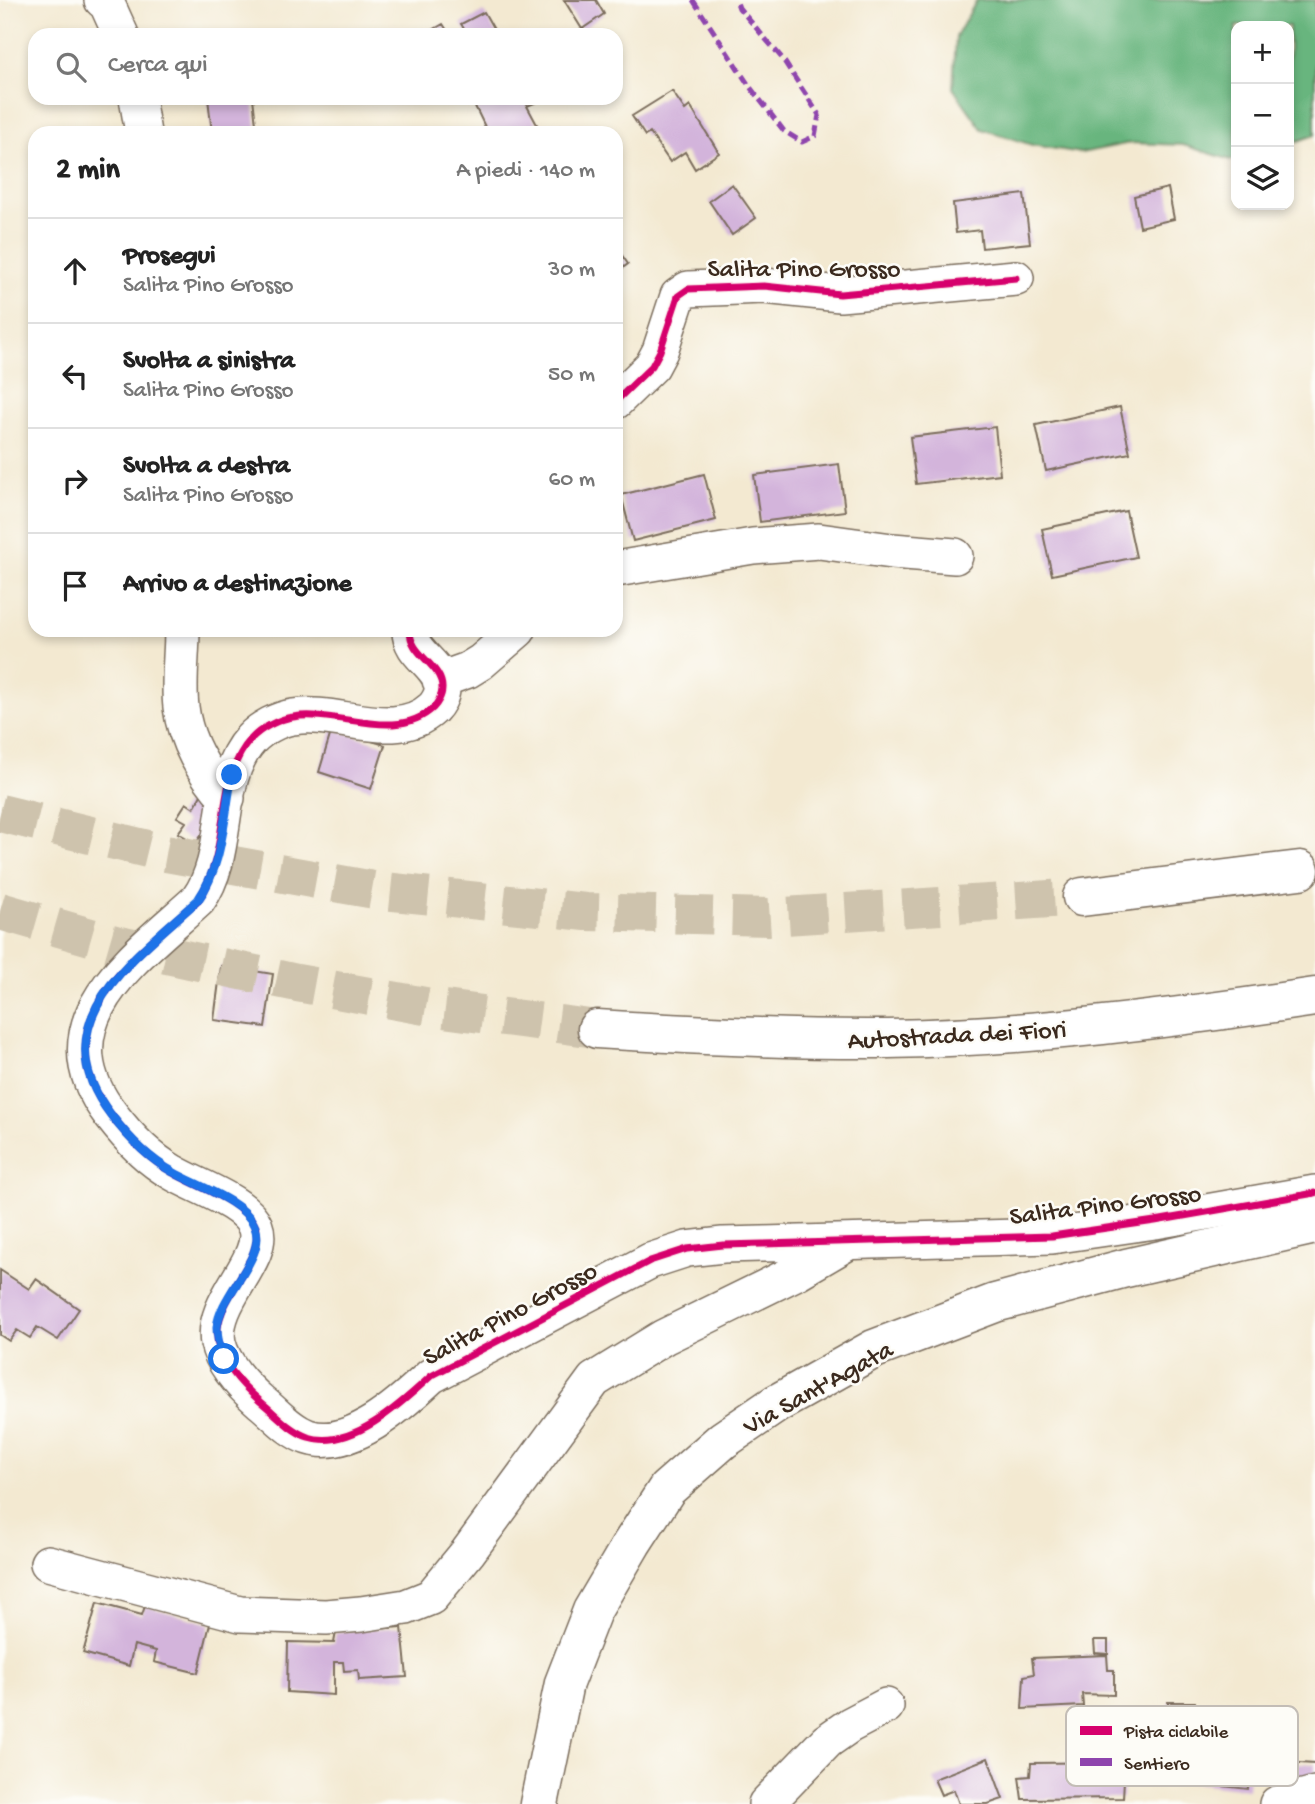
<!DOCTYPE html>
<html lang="it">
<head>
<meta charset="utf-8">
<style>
	:root { --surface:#fff; --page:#f2f2f2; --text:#222; --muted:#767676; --line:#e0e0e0 }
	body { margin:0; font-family:"Gochi Hand",sans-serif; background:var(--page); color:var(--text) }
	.controls { position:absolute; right:21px; top:21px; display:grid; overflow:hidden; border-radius:14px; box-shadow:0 4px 10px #0003 }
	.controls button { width:63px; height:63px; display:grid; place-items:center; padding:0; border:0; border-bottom:2px solid var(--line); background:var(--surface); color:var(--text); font:35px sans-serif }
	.stop { position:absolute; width:21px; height:21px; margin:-16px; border:5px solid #1a73e8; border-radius:50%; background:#fff }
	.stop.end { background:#1a73e8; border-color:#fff; box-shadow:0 2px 7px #0008 }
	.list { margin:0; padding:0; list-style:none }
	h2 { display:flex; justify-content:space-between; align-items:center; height:91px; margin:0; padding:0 28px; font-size:30px }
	h2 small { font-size:23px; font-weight:400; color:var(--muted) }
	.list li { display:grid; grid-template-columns:46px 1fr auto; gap:21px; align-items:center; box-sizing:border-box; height:105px; padding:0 28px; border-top:2px solid var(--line) }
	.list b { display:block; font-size:26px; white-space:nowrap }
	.list p { margin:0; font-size:23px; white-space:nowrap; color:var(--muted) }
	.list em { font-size:23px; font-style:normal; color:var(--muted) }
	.icon { flex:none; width:38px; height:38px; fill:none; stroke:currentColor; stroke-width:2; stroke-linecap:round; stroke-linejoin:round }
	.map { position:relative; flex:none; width:1315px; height:1804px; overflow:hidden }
	.search { position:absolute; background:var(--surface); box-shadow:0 4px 10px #0003; left:28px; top:28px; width:595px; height:77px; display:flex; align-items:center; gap:18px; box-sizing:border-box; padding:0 24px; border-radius:21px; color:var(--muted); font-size:26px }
	.panel { position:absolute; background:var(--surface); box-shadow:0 4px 10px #0003; left:28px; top:126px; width:595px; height:511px; border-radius:21px }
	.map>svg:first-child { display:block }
	.forest { fill:#68b57e; stroke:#52704e; stroke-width:2 }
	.building { fill:#d3b4db }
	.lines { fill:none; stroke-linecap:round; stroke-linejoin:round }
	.highway-tunnel { stroke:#cec3ad; stroke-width:38; stroke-dasharray:38 19; stroke-linecap:butt }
	.street-casing { stroke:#7b6d5d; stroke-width:38 }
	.secondary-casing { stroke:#7b6d5d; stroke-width:41 }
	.highway-casing { stroke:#7b6d5d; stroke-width:41 }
	.street { stroke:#fff; stroke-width:35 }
	.secondary { stroke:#fff; stroke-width:38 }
	.highway { stroke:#fff; stroke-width:38 }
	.quiet { stroke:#8e44ad; stroke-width:5; stroke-dasharray:10 5; stroke-linecap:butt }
	.cycleway-casing { stroke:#fdfcf7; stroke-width:11 }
	.cycleway { stroke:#d6006c; stroke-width:7 }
	.route { stroke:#1a73e8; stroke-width:9 }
	.labels { text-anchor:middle; stroke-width:5; stroke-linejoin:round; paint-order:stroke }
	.street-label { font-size:26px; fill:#3b2a1e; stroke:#fdfcf7 }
	.key { fill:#fdfcf7; stroke:#c3bdb6; stroke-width:2 }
	.key-label { font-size:19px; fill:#3b2a1e }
</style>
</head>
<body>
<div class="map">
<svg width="1315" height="1804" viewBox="0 0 1315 1804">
	<rect width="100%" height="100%" fill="#fdfcf7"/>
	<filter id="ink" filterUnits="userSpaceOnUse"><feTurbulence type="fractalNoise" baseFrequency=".0143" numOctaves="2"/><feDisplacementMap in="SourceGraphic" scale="14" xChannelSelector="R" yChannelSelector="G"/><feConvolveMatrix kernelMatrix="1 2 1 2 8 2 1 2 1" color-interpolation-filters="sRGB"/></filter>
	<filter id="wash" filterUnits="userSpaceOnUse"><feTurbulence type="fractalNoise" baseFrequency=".00686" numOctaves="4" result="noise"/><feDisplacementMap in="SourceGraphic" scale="28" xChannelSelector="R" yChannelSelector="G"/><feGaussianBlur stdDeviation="1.57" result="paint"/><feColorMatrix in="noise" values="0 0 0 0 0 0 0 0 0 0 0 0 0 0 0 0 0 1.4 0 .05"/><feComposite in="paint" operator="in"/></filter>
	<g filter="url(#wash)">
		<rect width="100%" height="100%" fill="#f3e9d1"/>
		<path class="forest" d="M977,0H1315V135L1289,144V26H1236V159L1231,160L1183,145L1130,143L1081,153L1032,145L982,129L953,88L956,37Z"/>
		<g id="blocks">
			<path class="building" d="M564,0H596L604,14L582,29Z
				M484,12L497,35H468L461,24Z
				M443,24L450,35H424Z
				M672,91L685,110L690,106L719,153L695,169L685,152L670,162L650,133L645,136L632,116Z
				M208,98H253L257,133H212Z
				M471,98H535L537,102L527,106L541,132L488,133Z
				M732,184L756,218L732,235L709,201Z
				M1168,188L1174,219L1140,227L1134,196Z
				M1024,194L1030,243L982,248L980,230L956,233L953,203Z
				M616,247L628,264L616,273Z
				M1120,407L1130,453L1046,471L1036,425Z
				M995,427L1000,474L916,484L910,437Z
				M839,464L845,511L760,522L754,475Z
				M704,474L716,520L633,541L621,495Z
				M1126,511L1136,557L1052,575L1042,529Z
				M332,729L385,745L371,789L319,772Z
				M203,791L220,803L205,836L203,833L196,843L178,833L186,822L177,817L186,803L194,808Z
				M221,966L273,974L265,1027L214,1020Z
				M0,1270L29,1289L36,1279L79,1309L58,1340L37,1327L30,1338L17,1330L9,1341L0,1335Z
				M97,1603L142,1615L145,1606L210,1624L198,1673L154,1662L156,1651L134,1645L129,1666L83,1653Z
				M402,1627L407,1677L359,1680L358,1670L344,1671L343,1662H334V1695L287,1692L288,1642L334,1643L336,1632Z
				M1094,1640H1108V1654L1095,1653Z
				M1107,1655L1108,1670H1114V1695L1082,1694L1083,1706L1022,1709L1024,1676L1034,1674L1032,1658Z
				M1168,1702H1195L1198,1723L1168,1724Z
				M1174,1750L1250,1760L1248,1789L1169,1780Z
				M988,1758L1003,1799L988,1804H959L954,1790L941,1795L934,1779Z
				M1125,1762L1123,1798L1022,1799L1019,1777L1030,1776L1031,1763Z
				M1283,1762L1315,1764V1784L1285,1789Z"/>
		</g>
	</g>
	<g filter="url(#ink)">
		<use href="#blocks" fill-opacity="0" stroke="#7b6d5d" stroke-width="2"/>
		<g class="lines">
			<path class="highway-tunnel" d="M0,813L160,852L374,890L586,912L768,917L1082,897
				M0,911L115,944L297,983L436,1008L597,1029"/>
			<g class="street-casing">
				<path id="street" d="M102,0L107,4L121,35
					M137,98L143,133
					M616,401L652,366L660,351L678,296L688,289L764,286L840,294L1016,278
					M616,569L753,546L819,541L892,551L955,556
					M182,630C182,655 178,682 181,707C185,741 204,773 227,798
					M410,630C409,655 443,665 442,689C442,696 437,704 433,708C396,743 337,709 293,717C279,719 261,728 251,739C213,780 232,853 198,900C136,957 39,1022 111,1115C127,1136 149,1159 172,1172C195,1186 245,1202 255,1226C268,1259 210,1300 218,1343C223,1365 245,1388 261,1402C276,1414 290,1431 308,1437C351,1451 402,1403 431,1376L650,1261L687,1249L723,1245L1052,1236L1155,1221L1315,1193
					M440,680L468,670L481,662L518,630
					M48,1563L240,1614L326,1617L361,1614L406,1607L431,1597L468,1552L594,1380L664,1337L797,1272L845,1244
					M766,1804L827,1741L850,1725L886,1706
					M1277,1804L1315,1794"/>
			</g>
			<g class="secondary-casing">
				<path id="secondary" d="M539,1804L564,1683L592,1611L632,1543L667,1489L723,1440L776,1404L874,1349L995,1303L1126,1268L1315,1225"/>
			</g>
			<g class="highway-casing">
				<path id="highway" d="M1082,897L1300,870
					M597,1029C694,1035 791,1040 888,1039C1031,1037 1174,1018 1315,997"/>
			</g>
			<use href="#street" class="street"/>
			<use href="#secondary" class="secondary"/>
			<use href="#highway" class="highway"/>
			<path class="quiet" d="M693,0L750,87L784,131L802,142L815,136L819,115L782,58L739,8L736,0"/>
			<g class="cycleway-casing">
				<path id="cycleway" d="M616,401L652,366L660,351L678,296L688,289L764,286L840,294L1016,278
					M410,630C409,655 443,665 442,689C442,696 437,704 433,708C396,743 337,709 293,717C279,719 261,728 251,739C213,780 232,853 198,900C136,957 39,1022 111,1115C127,1136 149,1159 172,1172C195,1186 245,1202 255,1226C268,1259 210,1300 218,1343C223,1365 245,1388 261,1402C276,1414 290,1431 308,1437C351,1451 402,1403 431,1376L650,1261L687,1249L723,1245L1052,1236L1155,1221L1315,1193"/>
			</g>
			<use href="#cycleway" class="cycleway"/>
		</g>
	</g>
	<g class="lines" filter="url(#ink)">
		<path class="route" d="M224,1359C220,1349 217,1340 217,1328C219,1295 267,1257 255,1227C246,1202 195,1185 173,1172C149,1159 127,1136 111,1115C39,1022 136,957 198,900C223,865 224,815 232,775"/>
	</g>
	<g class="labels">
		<g class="street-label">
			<text x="804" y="276">Salita Pino Grosso</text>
			<text transform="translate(957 1033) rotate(-3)" y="9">Autostrada dei Fiori</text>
			<text transform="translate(1105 1203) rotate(-7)" y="9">Salita Pino Grosso</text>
			<text transform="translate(509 1312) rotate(-28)" y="9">Salita Pino Grosso</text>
			<text transform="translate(817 1386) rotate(-29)" y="9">Via Sant'Agata</text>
		</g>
	</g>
	<rect x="1066" y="1706" width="232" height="80" rx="10" class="key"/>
	<rect x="1080" y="1726" width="32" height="9" fill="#d6006c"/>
	<rect x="1080" y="1758" width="32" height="8" fill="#8e44ad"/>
	<g class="key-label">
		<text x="1124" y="1737">Pista ciclabile</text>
		<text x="1124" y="1769">Sentiero</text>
	</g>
</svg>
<div class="controls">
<button>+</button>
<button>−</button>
<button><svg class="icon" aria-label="layers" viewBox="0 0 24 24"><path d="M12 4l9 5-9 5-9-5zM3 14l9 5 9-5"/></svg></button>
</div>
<div class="stop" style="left:224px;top:1359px"></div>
<div class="stop end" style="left:232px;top:775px"></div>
<div class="search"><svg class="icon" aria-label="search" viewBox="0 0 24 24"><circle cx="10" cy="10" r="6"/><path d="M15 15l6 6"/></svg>Cerca qui</div>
<section class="panel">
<h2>2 min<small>A piedi · 140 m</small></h2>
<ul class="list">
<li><svg class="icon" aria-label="ahead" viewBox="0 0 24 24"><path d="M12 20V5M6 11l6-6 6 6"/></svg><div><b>Prosegui</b><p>Salita Pino Grosso</p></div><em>30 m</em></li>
<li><svg class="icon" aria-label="left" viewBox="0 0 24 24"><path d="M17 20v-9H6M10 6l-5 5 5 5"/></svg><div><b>Svolta a sinistra</b><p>Salita Pino Grosso</p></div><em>50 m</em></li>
<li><svg class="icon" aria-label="right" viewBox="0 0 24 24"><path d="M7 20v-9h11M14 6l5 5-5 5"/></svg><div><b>Svolta a destra</b><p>Salita Pino Grosso</p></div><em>60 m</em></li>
<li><svg class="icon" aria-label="arrive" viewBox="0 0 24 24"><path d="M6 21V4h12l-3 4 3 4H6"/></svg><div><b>Arrivo a destinazione</b></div></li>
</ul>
</section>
</div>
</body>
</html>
